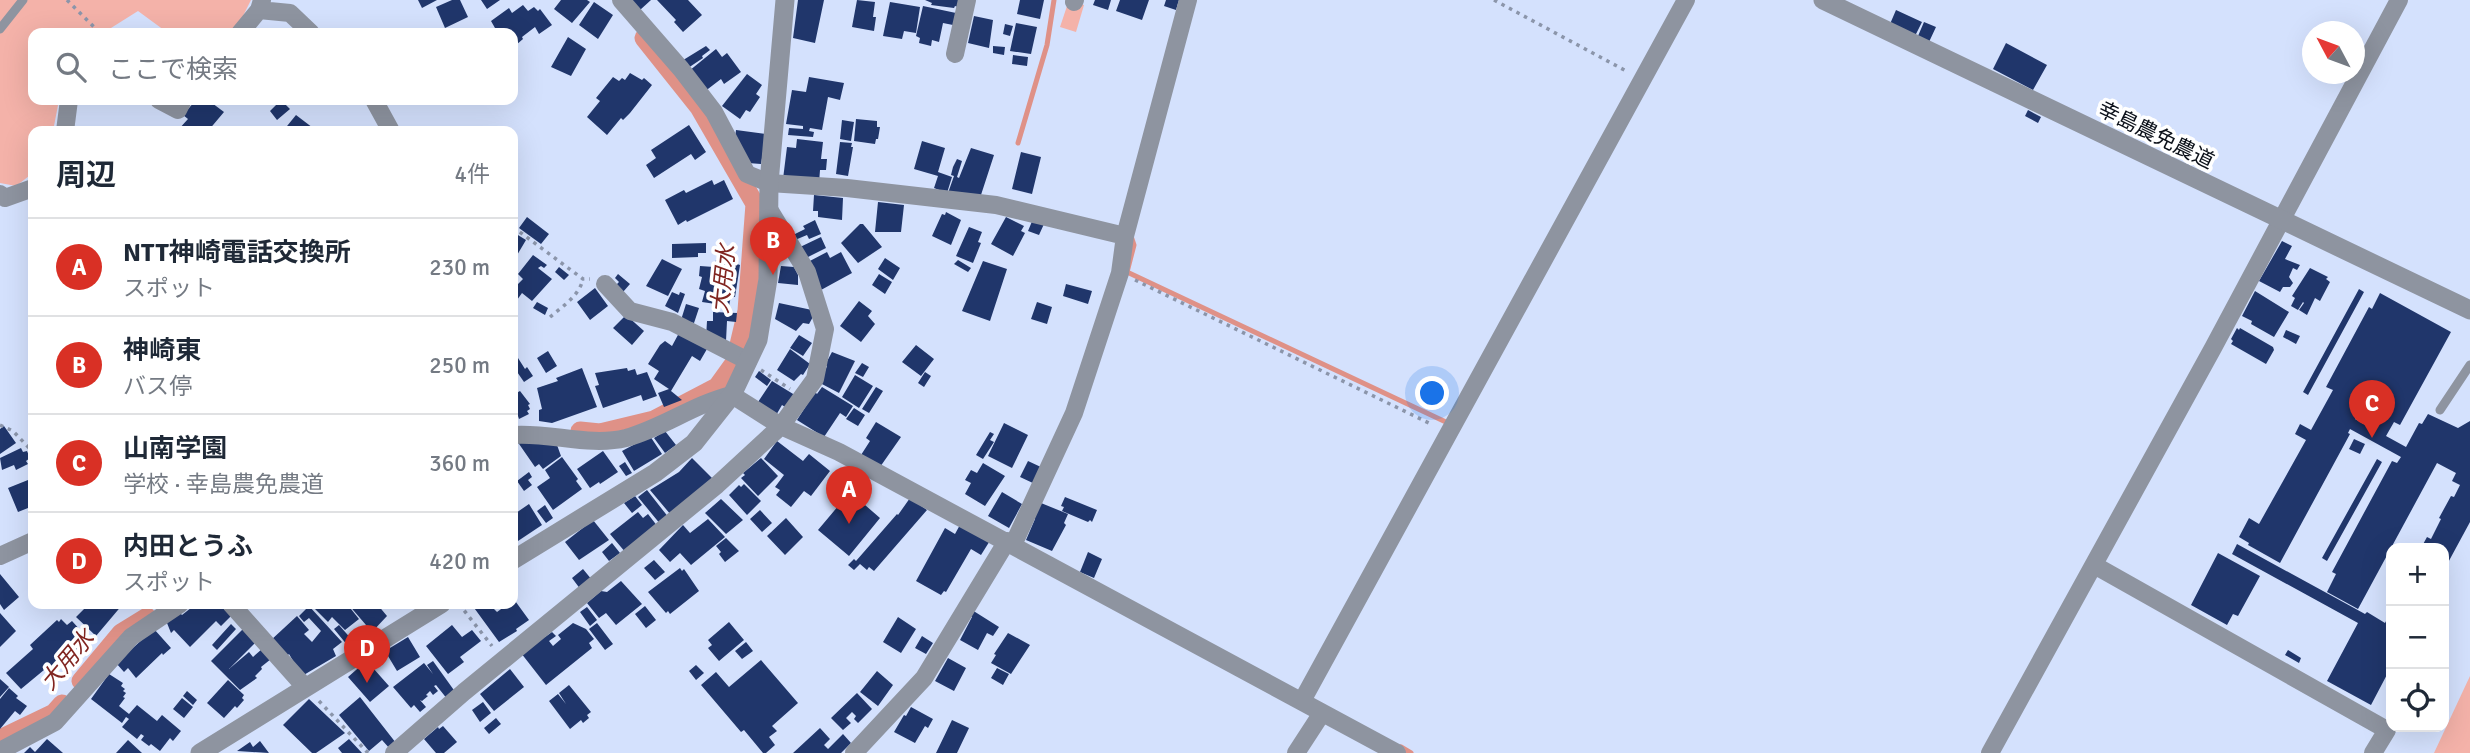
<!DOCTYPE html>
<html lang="ja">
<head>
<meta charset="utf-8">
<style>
	:root { --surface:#fff; --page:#f6f6f7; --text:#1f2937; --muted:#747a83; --line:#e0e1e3; --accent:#d93025 }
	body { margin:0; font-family:Signika,"Noto Sans JP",sans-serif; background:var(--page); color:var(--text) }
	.controls { position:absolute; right:21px; bottom:21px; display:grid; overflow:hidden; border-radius:14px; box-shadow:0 7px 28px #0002 }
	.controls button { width:63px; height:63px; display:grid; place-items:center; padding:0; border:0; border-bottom:2px solid var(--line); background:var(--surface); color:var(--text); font:35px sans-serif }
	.compass { position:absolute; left:2302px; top:21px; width:63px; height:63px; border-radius:50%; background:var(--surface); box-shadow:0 7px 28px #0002; rotate:311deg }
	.you { position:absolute; left:1433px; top:394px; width:24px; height:24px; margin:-18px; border:5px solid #fff; border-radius:50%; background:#1a73e8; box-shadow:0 0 0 10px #1a73e833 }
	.badge { display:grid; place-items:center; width:46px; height:46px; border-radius:50%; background:var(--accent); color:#fff; font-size:23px; font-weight:700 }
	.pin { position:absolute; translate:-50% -58px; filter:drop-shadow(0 2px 4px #0008) }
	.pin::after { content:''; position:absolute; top:37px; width:24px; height:21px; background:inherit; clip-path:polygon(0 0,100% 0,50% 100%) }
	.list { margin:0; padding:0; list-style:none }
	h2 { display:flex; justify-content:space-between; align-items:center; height:91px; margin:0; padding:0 28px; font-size:30px }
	h2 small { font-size:23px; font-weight:400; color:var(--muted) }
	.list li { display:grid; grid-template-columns:46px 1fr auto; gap:21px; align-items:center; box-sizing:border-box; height:98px; padding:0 28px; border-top:2px solid var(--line) }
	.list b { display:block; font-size:26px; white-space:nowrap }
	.list p { margin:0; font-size:23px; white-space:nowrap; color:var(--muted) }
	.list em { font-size:23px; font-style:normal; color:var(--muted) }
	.icon { flex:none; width:38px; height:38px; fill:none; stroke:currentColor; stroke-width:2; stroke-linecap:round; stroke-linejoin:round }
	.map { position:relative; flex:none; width:2470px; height:753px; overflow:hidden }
	.search { position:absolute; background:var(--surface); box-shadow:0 7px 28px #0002; left:28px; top:28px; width:490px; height:77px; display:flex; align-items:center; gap:18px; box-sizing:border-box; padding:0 24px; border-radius:14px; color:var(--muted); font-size:26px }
	.panel { position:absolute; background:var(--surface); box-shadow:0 7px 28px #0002; left:28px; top:126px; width:490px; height:483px; border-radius:14px }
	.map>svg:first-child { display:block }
	.green { fill:#f4b2a9 }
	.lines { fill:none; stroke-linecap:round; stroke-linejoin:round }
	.stream { stroke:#df9187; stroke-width:5 }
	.canal { stroke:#df9187; stroke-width:19 }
	.building { fill:#20366b; fill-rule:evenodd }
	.path { stroke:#8b95aa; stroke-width:3.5; stroke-dasharray:3.5 5; stroke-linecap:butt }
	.service { stroke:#8e94a0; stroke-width:9 }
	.minor { stroke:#8e94a0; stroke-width:18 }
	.tertiary { stroke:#8e94a0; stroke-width:19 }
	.labels { text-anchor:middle; stroke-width:7; stroke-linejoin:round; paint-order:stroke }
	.street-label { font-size:21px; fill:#0b1019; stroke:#fff }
	.water-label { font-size:23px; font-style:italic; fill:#812520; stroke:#fff }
</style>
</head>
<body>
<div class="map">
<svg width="2470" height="753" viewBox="0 0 2470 753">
	<rect width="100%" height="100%" fill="#d4e1fd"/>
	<path class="green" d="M0,0H251L240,22L228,33H168L138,11L103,33H33V100H59L53,131H33V173L16,186L0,183Z
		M1069,0L1084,5L1076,32L1060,27Z
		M2470,676V753H2434Z"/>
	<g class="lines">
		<path class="stream" d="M1018,143L1047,45L1054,0
			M1131,236L1134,245L1127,272L1448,423
			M1401,747L1411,753"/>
		<path class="canal" d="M580,431L600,433L654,420L717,387L735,362L747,311L755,204L699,107L644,38
			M81,681L121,633L147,617
			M0,739L54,713L62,704"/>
	</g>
	<path class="building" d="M418,0H437L422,8Z
		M452,0H460L468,17L445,28L436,7Z
		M481,0H500L487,9Z
		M561,0H587L590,2L572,23L554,9Z
		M631,0H651L640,10Z
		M657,0H688L702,15L683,32L674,22L676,20Z
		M798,0H824L815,43L793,38Z
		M857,0L875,2L873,17H876L874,31L852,27Z
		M925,0H960L958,7L955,6L954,8L931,5L932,3Z
		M1020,0H1044L1040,19L1017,14Z
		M1095,0H1111L1108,10L1093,5Z
		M1120,0H1149L1142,20L1116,11Z
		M1166,0H1179L1176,10L1164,6Z
		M594,2L613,15L598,39L579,25Z
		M890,2L920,7L916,33L904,31L902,39L883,36Z
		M523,5L528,11L534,7L538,11L540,9L552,25L539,34L535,27L522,37L523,39L516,45L518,47L513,51V33H487L495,28L491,21L509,8L512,13Z
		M923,6L956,13L953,25L943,23L939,42L932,40L931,46L919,43L920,38L916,36Z
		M1896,10L1922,22L1915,36L1890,24Z
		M974,16L993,20L989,48L968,43Z
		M1924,22L1936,27L1929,42L1918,36Z
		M1016,23L1037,27L1031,54L1010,51Z
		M1005,24L1013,26L1010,36L1003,34Z
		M568,37L586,49L571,76L551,67Z
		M2006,43L2047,65L2033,90L1993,69Z
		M706,46L710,50L702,56L703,58L685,70L680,62Z
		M993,46L1005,47L1004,55L993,53Z
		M716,49L722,57L727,53L741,72L724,84L721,79L704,92L689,71Z
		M1013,55L1028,57L1027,66L1012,64Z
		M630,73L642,80L644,78L652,85L630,113L623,120L621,118L607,135L587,117L600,101L596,98L613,77L619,81L622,78L625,80Z
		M747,74L762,85L756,94L760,97L750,112L746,110L740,119L722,106Z
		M809,77L844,83L840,100L828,97L822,130L810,128L809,131L814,132L813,137L788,135L789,128L803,129V126L786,124L792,90L806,92Z
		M204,100H208L224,112L208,131L178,130L188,119L183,115L195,101L200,105Z
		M281,100L290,109L277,120L270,111Z
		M2028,110L2041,117L2038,123L2025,116Z
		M296,115L317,131H283Z
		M856,119L877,121V127H880L878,139H876L875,144L854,141Z
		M842,120L854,122L851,141L840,139Z
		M689,125L706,152L695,160L691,154L654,178L646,165L656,158L651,150Z
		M736,130L766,134L761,164L748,163L735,138Z
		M797,139L823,142L821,159H827L826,170H820L819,183L783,179L787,147L796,148Z
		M922,141L945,148L938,172L952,177L947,193L934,188L938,176L914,169Z
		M840,142L852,143L851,147H853L848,176L836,174Z
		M971,148L994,155L980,198L948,193L954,176L951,175L953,167L957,159L962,161L957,177L959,178Z
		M1021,152L1041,157L1032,194L1012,189Z
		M712,180L714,185L724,180L733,199L687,222L686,220L678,225L665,200L684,190L686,193Z
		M814,195L843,198L842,220L818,217V211H813Z
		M878,202L904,205L901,232H875Z
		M946,212L961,220L951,245L932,236L942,214L945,215Z
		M527,217L549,234L541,244L519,228Z
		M1006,217L1024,226L1021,231L1025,233L1013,256L991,244Z
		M1033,219L1044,224L1039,235L1028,231Z
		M815,220L821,234L809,239L807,235L795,240L793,235L805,229L803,226Z
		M860,224H863L882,247L858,263L841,243Z
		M969,227L982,232L978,242L981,243L973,263L956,256Z
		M513,232L526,240L513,262Z
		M821,237L826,248L804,259L798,248Z
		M2282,241L2292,246L2285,259L2300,265L2297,270L2293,268L2289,277L2293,283L2290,287H2283L2280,292L2259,281Z
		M706,243V253H698V257L672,258V244Z
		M827,252L830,258L841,252L852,273L821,290L806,263Z
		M533,255L547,265L544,268L541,266L538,268L552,279L532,301L522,293L517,300L513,296V284L515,281L518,284L523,279L518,274Z
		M727,258L737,260V264L740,265L735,297L731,296L729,306L702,302L705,291L699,289L702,277L699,276L700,266L714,267L716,260L726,262Z
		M885,258L900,268L893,280L878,269Z
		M662,259L682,269L668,296L646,286Z
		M958,260L971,268L968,272L954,264Z
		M983,261L1007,269L990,321L962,311Z
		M781,266L794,267L798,275V285L778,283Z
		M559,267L569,275L564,280L555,272Z
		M2310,268L2328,277L2326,279L2330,282L2320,301L2315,298L2307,315L2299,310L2304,303L2303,302L2298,310L2291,306L2295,298L2292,296Z
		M618,274L630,284L623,292L616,285L619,282L615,278Z
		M879,274L892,282L885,294L872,285Z
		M1066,284L1092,291L1088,304L1063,296Z
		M595,288L608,306L590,320L577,302Z
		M2359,289L2364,292L2308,395L2303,392Z
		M2255,291L2289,312L2274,337L2251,324L2252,321L2242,316Z
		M672,292L679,295L680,292L685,294L678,313L665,306Z
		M2380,293L2451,332L2400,425L2394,422L2386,436L2406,447L2419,423L2422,424L2428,414L2458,428L2470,421V522L2444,570V548H2421L2427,537L2431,539L2441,519L2439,518L2451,496L2454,497L2460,485L2452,481L2456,473L2437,463L2358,609L2327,592L2336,574L2332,572L2392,461L2397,463L2401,457L2350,429L2348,433L2350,434L2280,563L2248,545L2249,543L2239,537L2249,518L2259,524L2306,440L2295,434L2300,424L2311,430L2333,390L2326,387L2369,307L2372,309ZM2364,404L2381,413L2374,430L2355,419Z
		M859,301L872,311L868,316L875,324L861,342L840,326Z
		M537,302L548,308L545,315L533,308Z
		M1037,302L1052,307L1047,324L1031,319Z
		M779,303L812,310L814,315L809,324L803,323L796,331L775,319Z
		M686,304L699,308L694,323L681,320Z
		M713,312L737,313L736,322L727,321L726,341L706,338L707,321H713Z
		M626,315L644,331L632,345L613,328Z
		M2237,328L2239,330L2240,328L2273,347L2274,350L2266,364L2231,344L2233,341L2231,339Z
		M2286,330L2300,336L2296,344L2283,337Z
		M679,333L707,349L700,361L692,356L671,391L682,400L664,407L658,393L669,389L654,379L659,371L648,364L660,345L665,341L672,346Z
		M799,335L812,343L803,356L790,348Z
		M916,345L934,359L921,376L902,362Z
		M790,349L810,364L803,375L801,374L794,381L777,370Z
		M548,351L557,366L546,373L537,358Z
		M832,352L855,361L839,393L820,383L827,366L825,365Z
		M518,358L525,369L527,367L533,376L524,382L513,366V362Z
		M862,363L869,367L863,377L855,373Z
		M582,368L597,407L552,423L539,421V410L542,409L537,388L558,381L556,378Z
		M627,368L628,371L635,369L637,375L647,372L657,396L643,401L641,395L603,408L595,386L599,385L595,373Z
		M759,371L771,380L767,386L755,377Z
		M925,372L931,376L924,387L918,383Z
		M855,375L873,386L859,408L842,397Z
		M772,381L798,397L788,409L782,405L775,417L756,405Z
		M822,387L853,406L846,417L840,413L824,437L797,420L815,392L817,394Z
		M876,387L883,391L869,413L862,409Z
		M520,391L530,404L528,405L530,409L527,411L529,414L519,419L518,416L513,419V395Z
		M854,408L865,415L858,426L846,419Z
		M876,422L901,437L880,467L861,455L870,441L866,438Z
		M1004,423L1028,435L1012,468L988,456Z
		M4,426L16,443L0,454V429Z
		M665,431L676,445L665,453L654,438Z
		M990,432L994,434L990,440L994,442L983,459L976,455Z
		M650,436L662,454L634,471L622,451Z
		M2354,439L2365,444L2360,454L2349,449Z
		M517,441L557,445L561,456L543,469L539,464L535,467Z
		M777,441L803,461L809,454L830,471L811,496L804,491L791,507L776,495L780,490L775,487L784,475L764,459Z
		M21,448L23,452L27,451L30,458L26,461L28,464L16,470L14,465L2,470L0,458Z
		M603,451L618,472L600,484L599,482L590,488L577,469Z
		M562,457L578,479L576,481L582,489L553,510L537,487L550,478L545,470Z
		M692,458L712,478L671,515L650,490L679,472Z
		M761,458L778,476L758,496L741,478L745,475L743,473Z
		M2377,459L2382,462L2327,561L2322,558Z
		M1028,461L1043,468L1035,484L1020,477Z
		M625,462L632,473L626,476L619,466Z
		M983,463L1005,476L985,506L965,494L971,483L965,480L971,470L977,473Z
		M529,472L532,477L528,480L532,485L524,491L517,481Z
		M33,478V506L18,512L8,488Z
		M744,484L761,501L747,515L729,495L739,485L741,487Z
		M647,490L669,518L661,525L638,497Z
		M850,492L880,518L849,556L818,530Z
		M1002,492L1022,504L1009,528L988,516Z
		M635,496L642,505L632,513L624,503Z
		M1065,497L1097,510L1092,522L1090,520L1088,522L1062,511L1064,507L1061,506Z
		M910,498L927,510L874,571L869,567L867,570L860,564L854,570L848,565L854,559L856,561L897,514L898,515Z
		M721,499L743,520L726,534L705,513Z
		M1041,503L1068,514L1064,523L1066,525L1052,551L1026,540L1035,519L1033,518Z
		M529,504L542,525L518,541L513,535V515Z
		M545,505L553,518L546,523L537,511Z
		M760,510L772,523L762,532L750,519Z
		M638,512L643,518L648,514L658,527L626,553L610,534Z
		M786,518L803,537L785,555L767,536Z
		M708,519L725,537L691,565L680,553L670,562L659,550L683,525L690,533Z
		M593,520L609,540L579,560L565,542Z
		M961,523L991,539L981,555L971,549L946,592L944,591L941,595L916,581L945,528L955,534Z
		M726,538L739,551L725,562L719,554L721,552L716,546Z
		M612,543L620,553L609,561L602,552Z
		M2237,544L2365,614L2367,612L2385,623L2391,611V667L2371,705L2327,681L2358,623L2232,554Z
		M1088,552L1102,559L1094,578L1080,572Z
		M2218,553L2260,576L2238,616L2233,614L2227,625L2191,605Z
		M654,560L665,572L655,580L644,568Z
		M680,568L682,571L684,569L699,591L670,614L668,611L666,613L648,592Z
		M583,569L592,580L581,590L572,578Z
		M0,574L19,597L4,610L0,604Z
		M621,581L642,604L616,625L606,613L599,618L587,603L601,591L607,592Z
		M513,598L529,620L516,629L517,631L499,642L472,605L499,604L493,608L497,612L508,604H513Z
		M89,604H123L96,636L76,617Z
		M196,604H219L231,616L221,626L216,621L190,647L174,630L171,633L167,623L179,612L182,615Z
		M310,604H347L359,619L345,630L332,617L328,622Z
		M348,604H369L365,607L367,609L373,604H377L387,616L372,632Z
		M309,606L342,642L333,649L336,656L302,676L289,654L286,657L270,641L297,616L309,630L304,634L312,642L321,631L309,618L304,622L299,616Z
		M645,606L656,620L646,628L635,614Z
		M587,607L597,620L590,626L580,612Z
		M972,610L999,627L993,636L987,633L978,650L960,640L972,617L970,616Z
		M0,613L16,631L0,647Z
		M898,617L916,629L901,653L883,642Z
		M61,619L67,625L72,621L92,643L67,666L64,662L55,670L50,665L21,689L6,673L33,649L30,645L57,620L59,622Z
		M729,622L744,640L719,661L708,648L712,645L708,640Z
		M573,623L586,629L594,639L589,643L592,648L546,685L521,653L544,635L545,637L552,632L556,636L549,641L553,646L561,639L558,635Z
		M597,623L613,644L605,650L589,629Z
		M231,624L236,629L217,650L212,645Z
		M339,625L353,641L348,646L334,629Z
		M452,625L462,637L472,630L481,641L460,657L464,662L448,674L426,646Z
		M154,629L171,648L163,655L162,653L136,678L128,668L124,672L116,663Z
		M243,629L256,642L229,669L249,652L253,657L262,649L271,659L261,667L262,669L255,676L257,678L240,690L211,661Z
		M1008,633L1030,645L1011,674L991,663L996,655L994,654Z
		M922,636L933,643L926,654L915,648Z
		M408,637L420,657L397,671L385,651Z
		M746,642L753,651L742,659L735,651Z
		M2288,650L2301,658L2299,663L2285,655Z
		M948,658L966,668L954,691L935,681Z
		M761,660L798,703L772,726L777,731L769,737L775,745L766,753H763L744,730L741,732L701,685L716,672L729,687Z
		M433,661L456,693L448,700L436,685L434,686L438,691L433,695L430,691L426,695L428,696L422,701L420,700L426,707L420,712L414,705L411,708L393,687L424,663L433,674L427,665Z
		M364,663L370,670L373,668L389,686L370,702L348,677Z
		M696,665L704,673L696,680L689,671Z
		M997,668L1009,674L1003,685L991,678Z
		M510,669L524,687L494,711L480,694Z
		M877,671L893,685L878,706L860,692Z
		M109,674L123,683L121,686L125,689L123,691L126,693L123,697L125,698L119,706L129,714L137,705L157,721L162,715L181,731L173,741L170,738L160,751L151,744L149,746L141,740L144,736L141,734L137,739L122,727L129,719L126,717L122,723L91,699Z
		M0,679L9,687L0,697Z
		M228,680L244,695L242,698L244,700L237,708L235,706L224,718L207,703Z
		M569,685L591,712L587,715L589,718L583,723L581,720L570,729L549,701L558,694L566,704L559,693Z
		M9,688L18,696L16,698L27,706L20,715L15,711L0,729V699Z
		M187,691L197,700L193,705L183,696Z
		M857,693L872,709L858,723L854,719L856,716L852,712L846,718L851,723L843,730L831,718Z
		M360,697L396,743L390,749L382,740L369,751L339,715Z
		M182,698L193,707L184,718L173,709Z
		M309,699L345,733L316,753H312L283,725Z
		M483,702L491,713L480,722L472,710Z
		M911,707L933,719L928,728L925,726L915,743L894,732L904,715L906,716Z
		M496,718L501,724L489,734L484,728Z
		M952,720L969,728L957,753H936Z
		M443,726L457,742L444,753H436L424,739L438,727L439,729Z
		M820,728L830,739L824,745L828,749L843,734L851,743L841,753H793Z
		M47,739L63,753H24L30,747L35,752Z
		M349,739L362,753H342L338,748Z
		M128,740L142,753H116Z
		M260,741L269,753L237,751L250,742L253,747Z"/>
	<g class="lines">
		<path class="path" d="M67,0L100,33
			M1494,0L1628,72
			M513,227L583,279H590
			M1135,280L1433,425
			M550,317C563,306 579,296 583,279
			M761,370L790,389
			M0,425L13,431L33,452
			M459,604L492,646
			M319,701L368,753"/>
		<path class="service" d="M0,29L23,0
			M2440,410L2470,365"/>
		<path class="minor" d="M621,0L681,69L714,112L747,174L769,183L847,188L996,205L1125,236
			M1074,2L1075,0
			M259,10L290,13L311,33
			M240,33L259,10L262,0
			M955,54L967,0
			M159,100L178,110L183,100
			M374,100L391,131
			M65,131L69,100
			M0,194L5,198L33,188
			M605,284L630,311L672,322L748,361
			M513,435C550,432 589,447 626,438C663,428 694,404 732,395L781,426L839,452L1397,753
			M1013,545L1074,413L1120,273L1125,236L1188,0
			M0,556L33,541
			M2094,565L2387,730L2373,753
			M231,604L305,687
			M1302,701L1686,0
			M0,751L55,722L131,637L180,604
			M394,753L464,692L717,485L781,426L815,379L825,329L807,272L770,211
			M854,753L924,678L1007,541
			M1296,753L1322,713
			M1990,753L2213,348L2399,0"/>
		<path class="tertiary" d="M1823,0L2470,310
			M513,560L655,473L694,443L732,395L758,340L768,279L769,183L785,0
			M200,753L441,604"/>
	</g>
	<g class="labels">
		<g class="street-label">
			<text transform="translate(2156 135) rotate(26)" y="7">幸島農免農道</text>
		</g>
		<g class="water-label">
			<text transform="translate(723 279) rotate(-84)" y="8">大用水</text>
			<text transform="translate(67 660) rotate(-50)" y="8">大用水</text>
		</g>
	</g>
</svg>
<div class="controls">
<button>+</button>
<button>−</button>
<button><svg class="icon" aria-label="locate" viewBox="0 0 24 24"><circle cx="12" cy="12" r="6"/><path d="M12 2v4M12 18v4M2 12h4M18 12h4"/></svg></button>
</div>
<svg class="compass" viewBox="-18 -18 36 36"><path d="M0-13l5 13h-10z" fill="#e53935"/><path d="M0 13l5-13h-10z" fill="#747a83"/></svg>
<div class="you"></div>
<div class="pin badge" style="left:849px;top:524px">A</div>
<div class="pin badge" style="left:773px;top:275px">B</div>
<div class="pin badge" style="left:2372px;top:438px">C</div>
<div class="pin badge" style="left:367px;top:683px">D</div>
<div class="search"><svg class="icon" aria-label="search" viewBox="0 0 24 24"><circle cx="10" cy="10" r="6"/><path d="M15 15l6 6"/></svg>ここで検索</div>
<section class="panel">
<h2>周辺<small>4件</small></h2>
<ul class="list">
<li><span class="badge">A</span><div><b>NTT神崎電話交換所</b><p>スポット</p></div><em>230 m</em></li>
<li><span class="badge">B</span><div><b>神崎東</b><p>バス停</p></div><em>250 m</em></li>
<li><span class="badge">C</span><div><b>山南学園</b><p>学校 · 幸島農免農道</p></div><em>360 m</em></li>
<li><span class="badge">D</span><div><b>内田とうふ</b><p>スポット</p></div><em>420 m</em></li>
</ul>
</section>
</div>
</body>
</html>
